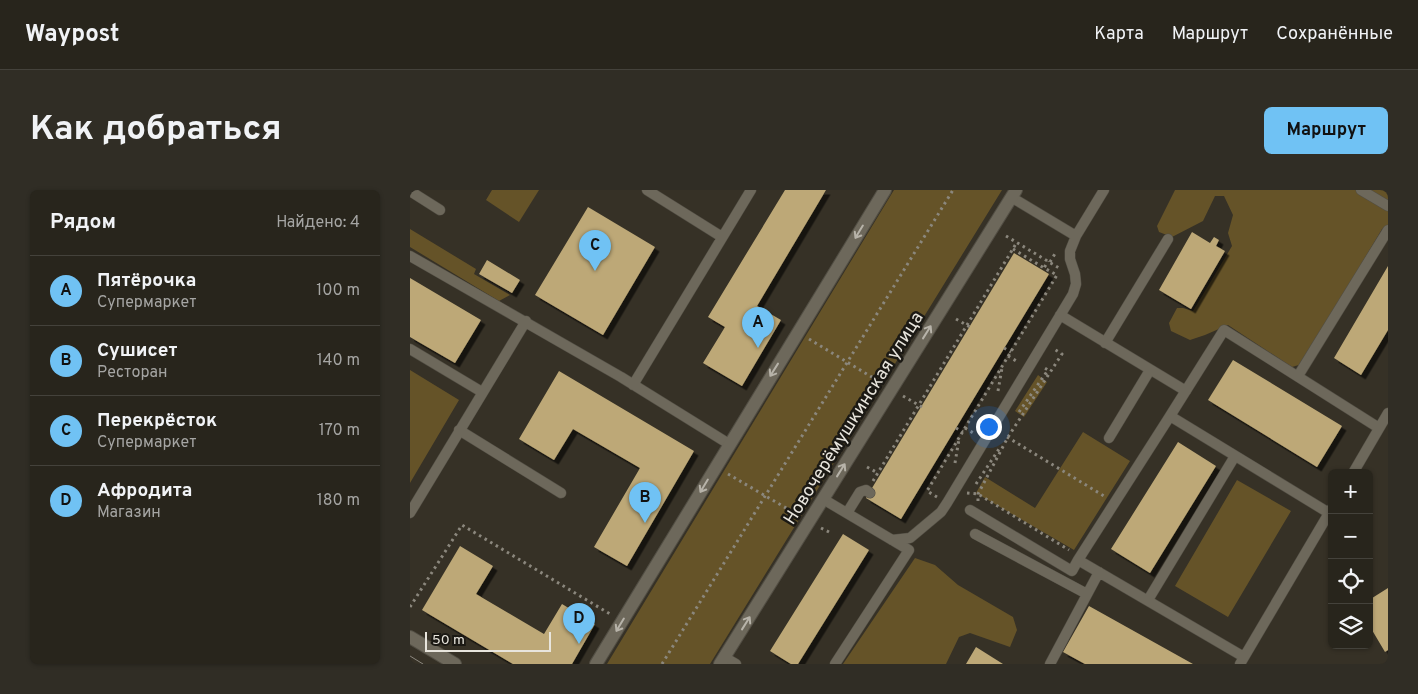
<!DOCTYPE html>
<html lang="ru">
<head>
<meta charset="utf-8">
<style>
	:root { --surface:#28251c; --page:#302d25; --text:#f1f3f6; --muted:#a5a5a3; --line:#44423b; --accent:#70c2f4 }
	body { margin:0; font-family:Overpass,sans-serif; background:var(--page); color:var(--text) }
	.controls { position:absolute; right:15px; bottom:15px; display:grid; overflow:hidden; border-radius:8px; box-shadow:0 1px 4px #0004 }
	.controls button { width:45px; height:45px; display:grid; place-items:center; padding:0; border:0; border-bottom:1px solid var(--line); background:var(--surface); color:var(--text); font:25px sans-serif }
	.scale { position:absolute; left:15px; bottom:12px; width:126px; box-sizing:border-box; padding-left:5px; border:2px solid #e8e5dd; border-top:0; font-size:14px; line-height:18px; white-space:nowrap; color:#e8e5dd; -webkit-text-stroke:4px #1b1914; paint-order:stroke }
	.you { position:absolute; left:578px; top:236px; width:18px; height:18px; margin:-12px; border:4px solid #fff; border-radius:50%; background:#1a73e8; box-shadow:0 0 0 8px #1a73e833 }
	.badge { display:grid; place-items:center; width:32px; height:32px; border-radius:50%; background:var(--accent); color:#111; font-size:16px; font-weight:700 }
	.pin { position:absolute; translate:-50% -41px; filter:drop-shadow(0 1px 2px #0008) }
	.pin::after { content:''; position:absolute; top:26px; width:18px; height:15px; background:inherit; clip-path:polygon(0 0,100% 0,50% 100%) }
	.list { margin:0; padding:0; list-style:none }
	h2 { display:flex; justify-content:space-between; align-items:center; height:65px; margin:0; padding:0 20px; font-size:21px }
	h2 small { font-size:16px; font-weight:400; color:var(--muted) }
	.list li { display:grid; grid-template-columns:32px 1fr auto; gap:15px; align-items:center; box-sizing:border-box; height:70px; padding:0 20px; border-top:1px solid var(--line) }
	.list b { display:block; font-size:19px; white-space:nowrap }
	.list p { margin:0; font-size:16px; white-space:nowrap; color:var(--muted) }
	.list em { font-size:16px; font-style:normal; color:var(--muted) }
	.icon { flex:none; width:28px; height:28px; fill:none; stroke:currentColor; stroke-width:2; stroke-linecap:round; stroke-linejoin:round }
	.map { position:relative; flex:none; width:978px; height:474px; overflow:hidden; border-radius:8px }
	header { display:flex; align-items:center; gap:30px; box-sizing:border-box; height:70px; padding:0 25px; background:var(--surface); border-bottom:1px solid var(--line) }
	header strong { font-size:24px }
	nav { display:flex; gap:28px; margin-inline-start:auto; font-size:18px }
	.intro { display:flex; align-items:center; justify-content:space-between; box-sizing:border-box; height:120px; padding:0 30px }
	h1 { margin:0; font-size:35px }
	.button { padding:12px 22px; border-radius:8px; background:var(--accent); color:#111; font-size:18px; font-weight:700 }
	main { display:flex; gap:30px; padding:0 30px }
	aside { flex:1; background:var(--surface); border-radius:8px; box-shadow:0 1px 4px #0004 }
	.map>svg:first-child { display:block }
	.green { fill:#655328 }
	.building { fill:#bda877; filter:url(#shadow) }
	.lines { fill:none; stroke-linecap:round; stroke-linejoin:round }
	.lane-casing { stroke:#524e44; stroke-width:11 }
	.secondary-casing { stroke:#524e44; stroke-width:14 }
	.path { stroke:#8b877d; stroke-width:3; stroke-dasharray:2.5 4; stroke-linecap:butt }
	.lane { stroke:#6d685b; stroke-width:10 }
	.secondary { stroke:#6d685b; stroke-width:12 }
	.tram { stroke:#8c887f; stroke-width:1 }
	.oneway { stroke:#b7b3a9 }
	.labels { text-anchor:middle; stroke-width:5; stroke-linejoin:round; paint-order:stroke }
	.street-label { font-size:18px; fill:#e8e5dd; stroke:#1b1914 }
</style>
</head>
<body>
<header>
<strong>Waypost</strong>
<nav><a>Карта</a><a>Маршрут</a><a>Сохранённые</a></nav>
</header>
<div class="intro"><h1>Как добраться</h1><a class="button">Маршрут</a></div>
<main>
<aside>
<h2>Рядом<small>Найдено: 4</small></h2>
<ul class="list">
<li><span class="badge">A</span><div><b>Пятёрочка</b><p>Супермаркет</p></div><em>100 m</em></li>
<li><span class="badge">B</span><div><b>Сушисет</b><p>Ресторан</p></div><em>140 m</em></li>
<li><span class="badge">C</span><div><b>Перекрёсток</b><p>Супермаркет</p></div><em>170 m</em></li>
<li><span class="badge">D</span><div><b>Афродита</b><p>Магазин</p></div><em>180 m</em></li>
</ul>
</aside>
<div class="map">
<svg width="978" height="474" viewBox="0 0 978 474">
	<defs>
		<filter id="shadow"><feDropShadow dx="4.5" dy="4.5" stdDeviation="0" flood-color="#0009"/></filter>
	</defs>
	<rect width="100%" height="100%" fill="#363126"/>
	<path class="green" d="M82,0H129L109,32L76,10Z
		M484,0H592L300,474H197Z
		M765,0H978V38L972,39L892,174L882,177L818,135L795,145L780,150L761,141L759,133L767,118H773L783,121L822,56L818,43L823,25L814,6H805L793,31L762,47L749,42L747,36Z
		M0,39L66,79L64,84L100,105L89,111L0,57Z
		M0,180L49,210L0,293Z
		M628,185L637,192L614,227L605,221Z
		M673,242L720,271L664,360L566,303L575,287L625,318Z
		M827,290L881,321L818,427L765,396Z
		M505,368L525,375L548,395L603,427L607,440L600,457L560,443L549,447L536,474H433Z"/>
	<path class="building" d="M375,0H416L347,116L371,130L332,196L293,173L315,137L298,127Z
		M178,17L245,57L193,145L125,105Z
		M782,42L800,53L804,47L809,50L806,56L815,61L781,119L749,100Z
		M604,63L639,84L491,329L456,308Z
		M77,70L110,90L102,103L69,84Z
		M978,76V140L951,185L924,168Z
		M0,88L71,130L45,173L0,147Z
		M823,170L932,236L907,277L798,210Z
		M149,181L284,261L217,376L184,357L230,278L163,239L144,270L109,249Z
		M768,252L806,276L740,383L701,359Z
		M433,344L459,360L388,474H381L360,461Z
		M50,356L83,376L66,404L134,444L152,414L185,434L162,474H103L12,420Z
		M978,398V460L975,462L959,435V410Z
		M679,416L783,474H675L653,462Z
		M566,457L593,474H556Z"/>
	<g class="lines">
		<g class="lane-casing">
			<path id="lane" d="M237,0L312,47
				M951,0L978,16
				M0,1L30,20
				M601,7L666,46L694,0
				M0,66L211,187L319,254
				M650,125L776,201
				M695,153L758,49
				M0,159L72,202
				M888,186L978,40
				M223,195L341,0
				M760,226L814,140L969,238
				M49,240L151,303
				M699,248L740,180
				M943,283L978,223
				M413,309L499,360L425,474
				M560,320L662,381L668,370
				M0,323L116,131
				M437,323L450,302L456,300L460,303
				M565,344L677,404
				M482,350L500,348L531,322L537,313L663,104L666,94L665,84L660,69V61L666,46
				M738,410L825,266
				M314,467L326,474
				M834,467L668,370L760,226L919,323
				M640,474L689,382
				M830,474L922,318"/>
		</g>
		<g class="secondary-casing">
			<path id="secondary" d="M0,447L45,474
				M186,474L475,0
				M310,474L606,0"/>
		</g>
		<path class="path" d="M596,46L649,78
			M603,59L634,78
			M640,72L646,62
			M546,129L560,137
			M399,149L470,192
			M594,158L601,162
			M598,166L608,172
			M588,201L592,178
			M493,206L512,217
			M609,222L638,180L633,177
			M546,238L553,242
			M555,238L565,244
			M597,247L694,306
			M545,273L549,249
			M457,277L468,283
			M318,284L388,325
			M463,291L607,52
			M566,294L589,259
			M557,303L568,304L659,360
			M527,307L517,301L647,85L634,78L638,71
			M568,311V304L598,247L652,164L644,159
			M411,338L419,342
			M0,417L52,335L200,424
			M252,474L543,0"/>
		<use href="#lane" class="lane"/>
		<use href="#secondary" class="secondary"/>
		<path class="tram" d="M0,466L13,474"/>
	</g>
	<defs><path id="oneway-shaft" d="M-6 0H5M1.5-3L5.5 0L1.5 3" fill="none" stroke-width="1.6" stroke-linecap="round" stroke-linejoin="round" transform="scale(1.25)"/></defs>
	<g class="oneway">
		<use href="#oneway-shaft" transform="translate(449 42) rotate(121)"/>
		<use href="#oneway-shaft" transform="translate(517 142) rotate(-58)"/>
		<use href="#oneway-shaft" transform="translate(364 180) rotate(122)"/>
		<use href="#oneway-shaft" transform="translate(431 280) rotate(-58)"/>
		<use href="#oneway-shaft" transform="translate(294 296) rotate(121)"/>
		<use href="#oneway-shaft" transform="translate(336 433) rotate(-58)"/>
		<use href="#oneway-shaft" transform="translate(210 435) rotate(121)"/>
	</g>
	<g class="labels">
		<g class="street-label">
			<text transform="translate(443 228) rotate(-58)" y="6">Новочерёмушкинская улица</text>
		</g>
	</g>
</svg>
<div class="controls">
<button>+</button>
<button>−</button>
<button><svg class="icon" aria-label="locate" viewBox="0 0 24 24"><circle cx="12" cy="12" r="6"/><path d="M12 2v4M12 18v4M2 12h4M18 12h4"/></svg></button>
<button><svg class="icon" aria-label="layers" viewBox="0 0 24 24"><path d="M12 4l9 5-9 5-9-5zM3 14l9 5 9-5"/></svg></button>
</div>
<div class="scale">50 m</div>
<div class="you"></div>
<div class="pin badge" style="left:348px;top:158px">A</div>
<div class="pin badge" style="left:235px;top:333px">B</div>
<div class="pin badge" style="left:185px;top:81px">C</div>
<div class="pin badge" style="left:169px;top:454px">D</div>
</div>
</main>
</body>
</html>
